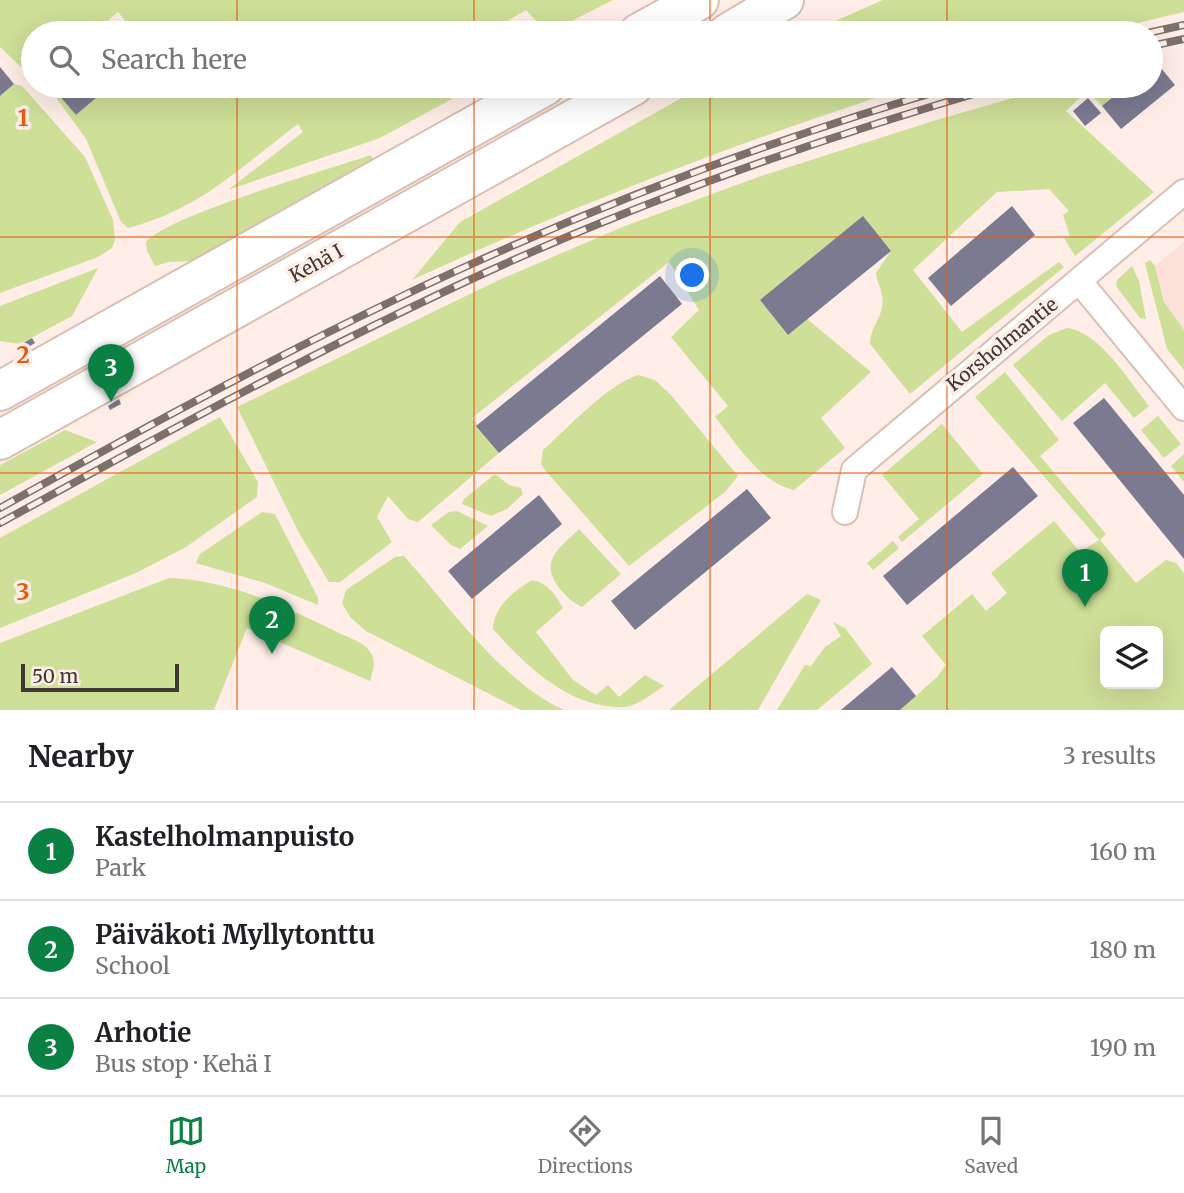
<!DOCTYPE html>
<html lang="en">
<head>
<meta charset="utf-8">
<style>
	:root { --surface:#fff; --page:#f2f2f2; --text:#202124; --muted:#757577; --line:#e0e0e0; --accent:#0b8043 }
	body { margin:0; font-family:Merriweather,serif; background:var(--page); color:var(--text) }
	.controls { position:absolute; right:21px; bottom:21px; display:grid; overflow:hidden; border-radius:10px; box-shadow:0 7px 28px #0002 }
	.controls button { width:63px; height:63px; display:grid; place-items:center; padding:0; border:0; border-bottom:2px solid var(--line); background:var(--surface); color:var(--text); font:35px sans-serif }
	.scale { position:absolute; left:21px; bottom:18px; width:158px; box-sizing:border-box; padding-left:7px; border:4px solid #413733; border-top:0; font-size:19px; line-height:24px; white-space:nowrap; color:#413733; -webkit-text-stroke:5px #feeee7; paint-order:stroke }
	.you { position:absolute; left:693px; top:276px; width:24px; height:24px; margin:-18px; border:5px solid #fff; border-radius:50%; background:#1a73e8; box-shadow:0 0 0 10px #1a73e833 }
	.badge { display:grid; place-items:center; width:46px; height:46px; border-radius:50%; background:var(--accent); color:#fff; font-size:23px; font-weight:700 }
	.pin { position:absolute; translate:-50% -58px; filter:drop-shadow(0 2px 4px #0008) }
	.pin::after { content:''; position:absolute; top:37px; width:24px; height:21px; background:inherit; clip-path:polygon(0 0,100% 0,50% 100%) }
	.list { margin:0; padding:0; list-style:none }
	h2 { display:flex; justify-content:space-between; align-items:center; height:91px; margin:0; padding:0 28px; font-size:30px }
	h2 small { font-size:23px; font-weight:400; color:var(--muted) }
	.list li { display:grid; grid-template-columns:46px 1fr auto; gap:21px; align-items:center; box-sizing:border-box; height:98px; padding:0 28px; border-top:2px solid var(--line) }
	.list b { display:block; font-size:26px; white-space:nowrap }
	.list p { margin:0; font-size:23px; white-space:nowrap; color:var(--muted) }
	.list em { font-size:23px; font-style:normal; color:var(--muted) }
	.icon { flex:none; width:38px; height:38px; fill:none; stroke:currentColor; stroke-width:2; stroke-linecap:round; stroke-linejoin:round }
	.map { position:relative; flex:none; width:1184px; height:710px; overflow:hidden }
	.search { position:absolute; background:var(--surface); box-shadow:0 7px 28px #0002; left:21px; right:21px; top:21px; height:77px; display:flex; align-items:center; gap:18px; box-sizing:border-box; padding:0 24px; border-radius:38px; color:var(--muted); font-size:26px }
	.sheet { height:385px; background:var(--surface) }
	nav { display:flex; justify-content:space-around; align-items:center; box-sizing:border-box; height:98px; border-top:2px solid var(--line); background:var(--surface); font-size:19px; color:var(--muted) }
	nav a { display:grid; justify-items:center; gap:4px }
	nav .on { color:var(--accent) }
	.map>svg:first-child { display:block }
	.commercial { fill:#fbe1da }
	.green { fill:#cedf98; fill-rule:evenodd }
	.building { fill:#7b7a90 }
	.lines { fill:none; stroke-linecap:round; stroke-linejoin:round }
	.street-casing { stroke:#dabfb5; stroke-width:28 }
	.highway-casing { stroke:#dabfb5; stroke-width:42 }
	.street { stroke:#fff; stroke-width:24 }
	.highway { stroke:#fff; stroke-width:38 }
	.rail-casing { stroke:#7c706b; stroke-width:8 }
	.rail { stroke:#feeee7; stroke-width:5; stroke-dasharray:16; stroke-linecap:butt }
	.grid { fill:none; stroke:#e8590c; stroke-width:2; stroke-opacity:0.55 }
	.labels { text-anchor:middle; stroke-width:7; stroke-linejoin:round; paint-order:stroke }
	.street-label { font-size:19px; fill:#413733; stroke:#feeee7 }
	.grid-label { font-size:23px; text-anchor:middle; font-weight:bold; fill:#e8590c; stroke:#feeee7; stroke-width:7; stroke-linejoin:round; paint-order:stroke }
</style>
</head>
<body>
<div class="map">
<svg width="1184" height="710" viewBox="0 0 1184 710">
	<rect width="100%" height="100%" fill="#feeee7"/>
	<path class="commercial" d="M1184,242V370L1155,266Z"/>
	<path class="green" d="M0,0H613L548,33L526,10L487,33H135L118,12L93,33H33V68H22L0,47Z
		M883,0H1184V12L1096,33H808Z
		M14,84L22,86L85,157L113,220L115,240L112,248L98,257L0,293V96Z
		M51,86L76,115L110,86H461V94L380,138L228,190L303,132L298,124C239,168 201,209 128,228L121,222L86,139L50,89Z
		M703,86H912C741,141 574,205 412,280L460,222Z
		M1055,86H1126L1102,106L1087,91L1066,111L1154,192L1075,256L1064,238L1070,236L1063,215L1069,211L1049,189L997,192L913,270L962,332L1059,262L1064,267L910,394L870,344C870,329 880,320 882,307C885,294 877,285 876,273L891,251L863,217L760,300L788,335L807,319L871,372L821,418L845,448L794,490C759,482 737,444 715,417L728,406L671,337L699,310L669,262L472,418L499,453L418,522L408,519L388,496L377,517L392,542L340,582H329L299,533L237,407L499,280L625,226L761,176L933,121Z
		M371,155L375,163L193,261L168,262L155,266L147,251L146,242C166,216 330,169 371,155Z
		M1150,260L1155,266L1164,302L1184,330V370L1167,349L1145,263Z
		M1132,266L1139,281L1146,319L1140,318L1116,286L1117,280Z
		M98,268L72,316L20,344L0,341V306Z
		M1067,328C1099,331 1129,381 1149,406L1134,418L1105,383L1062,421L1013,365L1049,335Z
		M1005,372L1059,440L1040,456L1106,534L1100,540L1136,583L1166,560L1176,563L1184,573V710H900L937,677L946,665L922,636L972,594L986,611L1007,593L991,573L1054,521L1080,552L1099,540L975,397ZM1105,631H1158V684H1105Z
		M638,375L655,380L671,395L738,476L725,492L629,566L546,471L541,464L543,450C569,427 607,385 638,375Z
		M1158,416L1181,444L1164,458L1141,430Z
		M220,417L258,482L257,497L186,547L136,573L0,628V538Z
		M942,424L983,474L902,542L898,537L919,519L882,475Z
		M65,430L97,442L0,495V465Z
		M1184,454V482L1171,466Z
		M495,474L509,485L521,488L523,494L507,509L491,516L462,504L464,499Z
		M457,511L488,526L460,549L451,545L431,525L449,512Z
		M262,512L275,514L318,598V605L265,583L196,563L200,554Z
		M579,529L621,574L582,607C572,602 567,597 560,589C538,561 559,549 579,529Z
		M893,541L899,548L873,570L867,563Z
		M404,556C449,606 502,682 564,710H521L366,631L350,617L342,603L346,590L395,557Z
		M169,578C229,580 284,606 337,632C347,637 363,642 369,650C377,660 373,670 370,681L247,628L214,710H0V643Z
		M532,580C548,583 555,594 563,608L536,632L573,680L596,695L608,685L619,697L645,675L664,686C652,694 640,704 626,707C570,710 526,666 493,629C494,606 514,591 532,580Z
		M807,594L821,600L758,710H669Z
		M833,622L845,628L872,664L817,710H777L805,665L811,666L825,647L841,636Z"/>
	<path class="building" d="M125,22L135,33H111Z
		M1156,62L1175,85L1121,129L1102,106L1126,86H1151V66Z
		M0,67L14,84L0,96Z
		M51,86H110L76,115Z
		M1088,98L1101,113L1085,126L1073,111Z
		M1012,206L1035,235L951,306L928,278Z
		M863,216L891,251L788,335L760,300Z
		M660,276L682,304L499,453L476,426Z
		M32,338L35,343L23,350L20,345Z
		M1104,398L1184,495V559L1073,423Z
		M119,399L121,404L110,410L108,406Z
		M1013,467L1038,496L907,605L883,576Z
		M747,489L771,518L635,630L611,601Z
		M539,495L562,524L472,599L448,571Z
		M892,667L916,696L900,710H841Z"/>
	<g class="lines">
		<g class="street-casing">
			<path id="street" d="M1080,282L1184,408
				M845,512L854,470L1184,192"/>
		</g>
		<g class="highway-casing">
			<path id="highway" d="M639,33L699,0
				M728,33L784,0
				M0,391L545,86
				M0,440L633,86"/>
		</g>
		<use href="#street" class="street"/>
		<use href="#highway" class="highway"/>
		<g class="rail-casing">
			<path id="rail" d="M1148,33L1184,25
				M1151,46L1184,39
				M0,508C117,443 235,378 355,319C547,224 751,145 956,86
				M0,523C161,435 322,347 489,271C654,196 827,136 1001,86"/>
		</g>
		<use href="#rail" class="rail"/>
	</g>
	<path class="grid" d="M237,0V33M474,0V33M710,0V33M947,0V33M237,86V710M474,86V710M710,86V710M947,86V710M0,237H1184M0,473H1184"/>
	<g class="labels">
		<g class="street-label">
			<text transform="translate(316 263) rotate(-29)" y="7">Kehä I</text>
			<text transform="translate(1002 344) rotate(-39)" y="7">Korsholmantie</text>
		</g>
	</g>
	<g class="grid-label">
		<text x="23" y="126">1</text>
		<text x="23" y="363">2</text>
		<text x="23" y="600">3</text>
	</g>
</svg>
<div class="controls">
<button><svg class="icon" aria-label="layers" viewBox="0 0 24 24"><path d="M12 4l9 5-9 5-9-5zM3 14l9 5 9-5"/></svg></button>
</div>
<div class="scale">50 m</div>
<div class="you"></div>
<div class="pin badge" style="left:1085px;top:607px">1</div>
<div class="pin badge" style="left:272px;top:654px">2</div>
<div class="pin badge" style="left:111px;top:402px">3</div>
<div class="search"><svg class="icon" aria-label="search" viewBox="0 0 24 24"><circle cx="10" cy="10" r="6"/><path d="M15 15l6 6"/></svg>Search here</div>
</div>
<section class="sheet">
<h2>Nearby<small>3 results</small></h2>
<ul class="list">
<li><span class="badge">1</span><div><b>Kastelholmanpuisto</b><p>Park</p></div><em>160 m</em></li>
<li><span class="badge">2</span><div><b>Päiväkoti Myllytonttu</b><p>School</p></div><em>180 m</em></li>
<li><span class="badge">3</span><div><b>Arhotie</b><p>Bus stop · Kehä I</p></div><em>190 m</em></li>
</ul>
</section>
<nav>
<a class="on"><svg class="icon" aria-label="map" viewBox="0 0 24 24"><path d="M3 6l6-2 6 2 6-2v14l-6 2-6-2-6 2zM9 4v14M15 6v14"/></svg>Map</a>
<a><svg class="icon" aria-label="directions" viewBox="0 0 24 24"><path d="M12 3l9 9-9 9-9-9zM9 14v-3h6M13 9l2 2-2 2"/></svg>Directions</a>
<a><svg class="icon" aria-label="saved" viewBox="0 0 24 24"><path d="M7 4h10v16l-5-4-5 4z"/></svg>Saved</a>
</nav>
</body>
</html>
